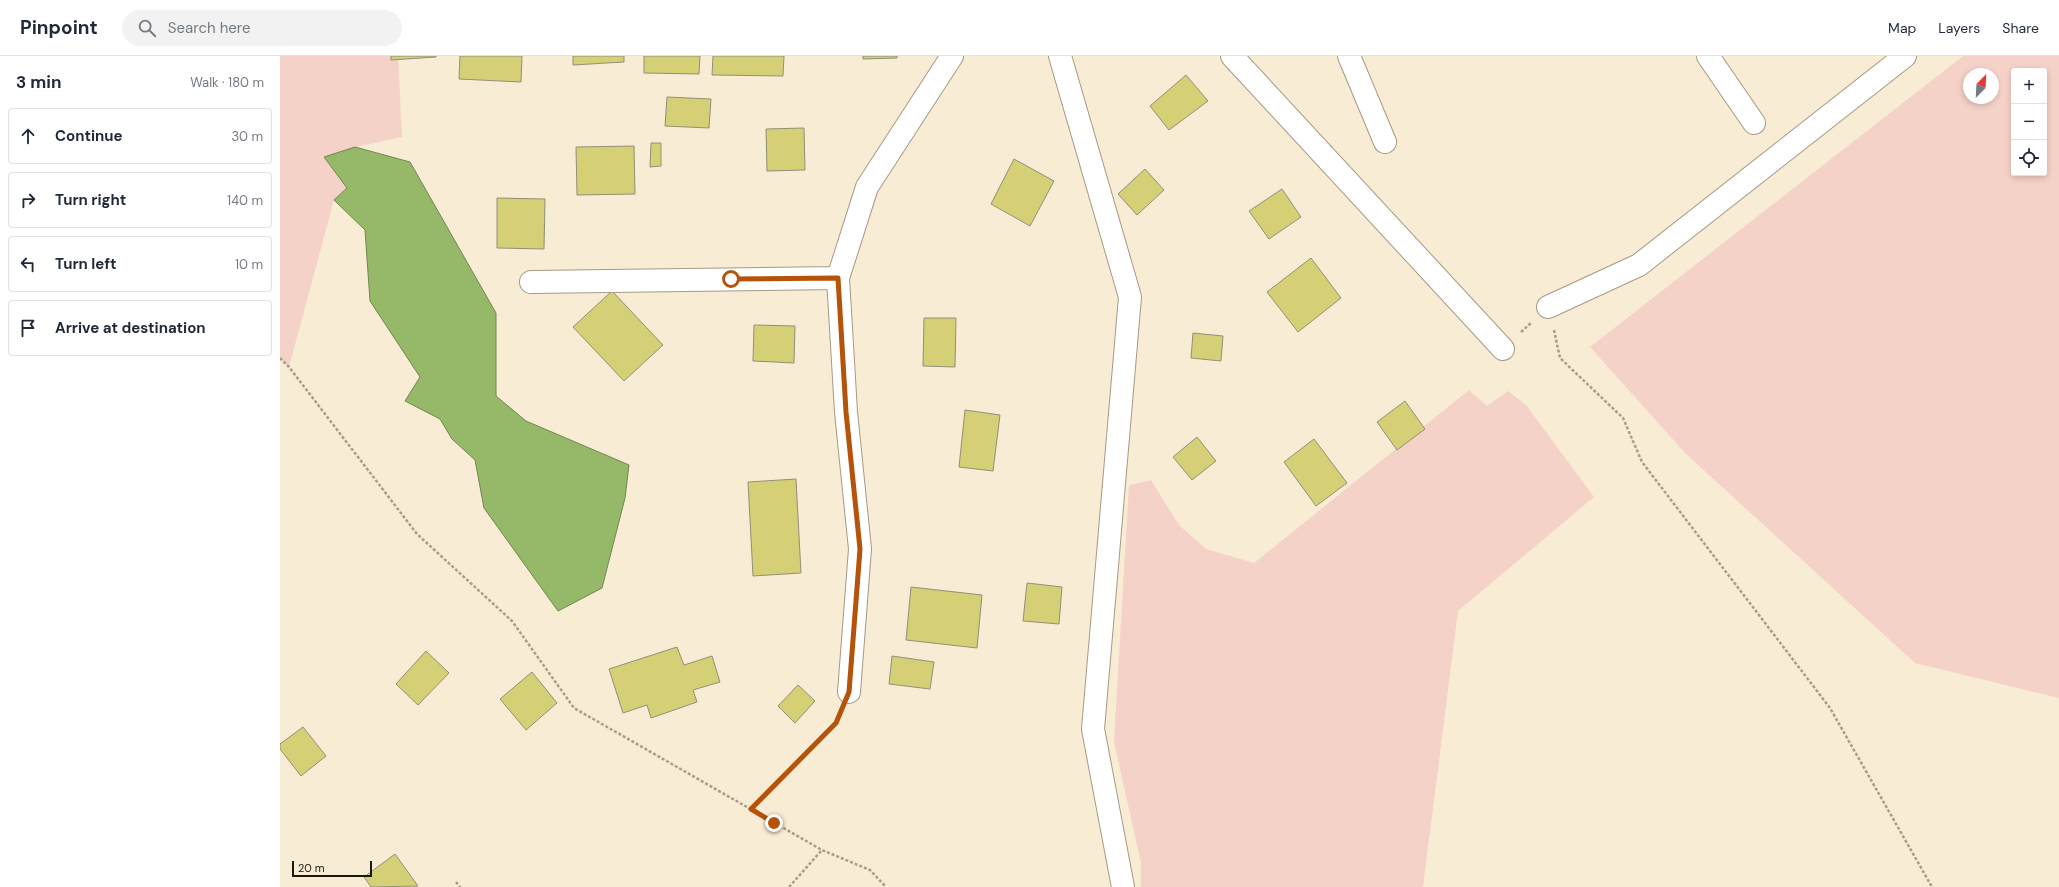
<!DOCTYPE html>
<html lang="en">
<head>
<meta charset="utf-8">
<style>
	:root { --surface:#fff; --page:#f2f2f3; --text:#1f2937; --muted:#747a83; --line:#e0e1e3 }
	body { margin:0; font-family:"DM Sans",sans-serif; background:var(--page); color:var(--text) }
	.controls { position:absolute; right:12px; top:12px; display:grid; overflow:hidden; border-radius:4px; box-shadow:0 2px 6px #0003 }
	.controls button { width:36px; height:36px; display:grid; place-items:center; padding:0; border:0; border-bottom:1px solid var(--line); background:var(--surface); color:var(--text); font:20px sans-serif }
	.compass { position:absolute; left:1683px; top:12px; width:36px; height:36px; border-radius:50%; background:var(--surface); box-shadow:0 2px 6px #0003; rotate:24deg }
	.scale { position:absolute; left:12px; bottom:10px; width:80px; box-sizing:border-box; padding-left:4px; border:2px solid #1b160e; border-top:0; font-size:11px; line-height:14px; white-space:nowrap; color:#1b160e; -webkit-text-stroke:3px #f9ecd5; paint-order:stroke }
	.stop { position:absolute; width:12px; height:12px; margin:-9px; border:3px solid #b45309; border-radius:50%; background:#fff }
	.stop.end { background:#b45309; border-color:#fff; box-shadow:0 1px 4px #0008 }
	.list { margin:0; padding:0; list-style:none }
	h2 { display:flex; justify-content:space-between; align-items:center; height:52px; margin:0; padding:0 16px; font-size:17px }
	h2 small { font-size:13px; font-weight:400; color:var(--muted) }
	.list li { display:grid; grid-template-columns:26px 1fr auto; gap:12px; align-items:center; box-sizing:border-box; height:56px; margin:0 8px 8px; padding:0 8px; border:1px solid var(--line); border-radius:4px }
	.list b { display:block; font-size:15px; white-space:nowrap }
	.list em { font-size:13px; font-style:normal; color:var(--muted) }
	.icon { flex:none; width:22px; height:22px; fill:none; stroke:currentColor; stroke-width:2; stroke-linecap:round; stroke-linejoin:round }
	.map { position:relative; flex:none; width:1779px; height:831px; overflow:hidden }
	header { display:flex; align-items:center; gap:24px; box-sizing:border-box; height:56px; padding:0 20px; background:var(--surface); border-bottom:1px solid var(--line) }
	header strong { font-size:19px }
	nav { display:flex; gap:22px; margin-inline-start:auto; font-size:14px }
	.search { width:280px; height:36px; background:var(--page); display:flex; align-items:center; gap:10px; box-sizing:border-box; padding:0 14px; border-radius:22px; color:var(--muted); font-size:15px }
	main { display:flex }
	aside { flex:1; background:var(--surface) }
	.map>svg:first-child { display:block }
	.green { fill:#f5d2c8; fill-rule:evenodd }
	.water { fill:#96b869; stroke:#71874e }
	.building { fill:#d5cf76; stroke:#919079 }
	.lines { fill:none; stroke-linecap:round; stroke-linejoin:round }
	.minor-casing { stroke:#a69a84; stroke-width:24 }
	.path { stroke:#a79d8b; stroke-width:2.5; stroke-dasharray:3 2; stroke-linecap:butt }
	.minor { stroke:#fff; stroke-width:22 }
	.route { stroke:#b45309; stroke-width:5 }
</style>
</head>
<body>
<header>
<strong>Pinpoint</strong>
<div class="search"><svg class="icon" aria-label="search" viewBox="0 0 24 24"><circle cx="10" cy="10" r="6"/><path d="M15 15l6 6"/></svg>Search here</div>
<nav><a>Map</a><a>Layers</a><a>Share</a></nav>
</header>
<main>
<aside>
<h2>3 min<small>Walk · 180 m</small></h2>
<ul class="list">
<li><svg class="icon" aria-label="ahead" viewBox="0 0 24 24"><path d="M12 20V5M6 11l6-6 6 6"/></svg><div><b>Continue</b></div><em>30 m</em></li>
<li><svg class="icon" aria-label="right" viewBox="0 0 24 24"><path d="M7 20v-9h11M14 6l5 5-5 5"/></svg><div><b>Turn right</b></div><em>140 m</em></li>
<li><svg class="icon" aria-label="left" viewBox="0 0 24 24"><path d="M17 20v-9H6M10 6l-5 5 5 5"/></svg><div><b>Turn left</b></div><em>10 m</em></li>
<li><svg class="icon" aria-label="arrive" viewBox="0 0 24 24"><path d="M6 21V4h12l-3 4 3 4H6"/></svg><div><b>Arrive at destination</b></div></li>
</ul>
</aside>
<div class="map">
<svg width="1779" height="831" viewBox="0 0 1779 831">
	<rect width="100%" height="100%" fill="#f9ecd5"/>
	<path class="green" d="M0,0H118L122,81L75,91L44,101L68,132L54,144L9,311L0,302Z
		M1683,0H1779V642L1635,607L1406,398L1310,291ZM1734,15H1764V117H1734ZM1689,18H1713V42H1689Z
		M1189,334L1207,350L1228,335L1246,349L1314,441L1178,555L1143,831H861V807L834,686L849,429L871,424L899,469L926,493L974,507Z"/>
	<path class="water" d="M75,91L130,106L216,257V340L246,365L349,409L345,442L322,532L278,555L204,452L195,404L172,383L160,363L125,345L140,321L90,245L85,174L54,144L67,132L44,101Z"/>
	<path class="building" d="M111,0H156V1L111,4Z
		M180,0H242L241,26L179,23Z
		M293,0H344V6L293,9Z
		M364,0H420L419,18L364,17Z
		M433,0H504L503,20L432,19Z
		M583,0H617V2L583,3Z
		M906,19L928,45L889,74L870,50Z
		M387,41L431,43L429,72L385,70Z
		M524,72L525,114L487,115L486,73Z
		M371,87H381V110L370,111Z
		M354,90L355,138L297,139L296,91Z
		M734,103L774,125L750,170L711,148Z
		M865,113L884,134L857,159L838,138Z
		M1002,133L1021,161L989,183L969,155Z
		M217,142L265,143L264,193L217,192Z
		M1031,202L1061,242L1018,276L987,236Z
		M332,235L383,289L344,325L293,271Z
		M644,262H676L675,311L643,310Z
		M474,269L515,270L514,307L473,305Z
		M913,277L943,280L941,305L911,302Z
		M1125,345L1145,373L1117,394L1097,366Z
		M685,354L720,359L713,415L679,411Z
		M917,381L936,405L912,424L893,401Z
		M1034,383L1067,427L1036,450L1004,406Z
		M516,423L521,517L473,520L468,426Z
		M747,527L782,531L779,568L743,565Z
		M631,531L702,539L697,592L626,584Z
		M397,591L404,609L432,600L440,626L413,634L417,646L371,662L367,649L343,657L329,613Z
		M146,595L169,617L138,649L116,628Z
		M612,600L654,606L650,633L609,628Z
		M252,616L277,647L246,674L220,643Z
		M518,629L535,645L515,667L498,650Z
		M23,671L46,700L21,720L0,693V688Z
		M115,798L138,830L91,831L84,821Z"/>
	<g class="lines">
		<g class="minor-casing">
			<path id="minor" d="M780,0L850,241L813,673L843,831
				M952,0L1223,293
				M1069,0L1105,86
				M1428,0L1474,67
				M251,226L558,222
				M1268,251L1359,209L1625,0
				M569,636L580,493L566,356L558,222L587,131L672,0"/>
		</g>
		<path class="path" d="M1274,274L1280,302L1343,362L1362,406L1550,652L1652,831
			M1241,276L1251,267
			M0,302L9,311L137,478L232,565L294,652L542,794L590,814L606,831
			M471,753L556,667L560,658
			M176,826L180,831
			M509,831L542,794"/>
		<use href="#minor" class="minor"/>
	</g>
	<g class="lines">
		<path class="route" d="M451,223L558,222L566,356L580,493L569,636L556,667L471,753L494,767"/>
	</g>
</svg>
<div class="controls">
<button>+</button>
<button>−</button>
<button><svg class="icon" aria-label="locate" viewBox="0 0 24 24"><circle cx="12" cy="12" r="6"/><path d="M12 2v4M12 18v4M2 12h4M18 12h4"/></svg></button>
</div>
<svg class="compass" viewBox="-18 -18 36 36"><path d="M0-13l5 13h-10z" fill="#e53935"/><path d="M0 13l5-13h-10z" fill="#747a83"/></svg>
<div class="scale">20 m</div>
<div class="stop" style="left:451px;top:223px"></div>
<div class="stop end" style="left:494px;top:767px"></div>
</div>
</main>
</body>
</html>
